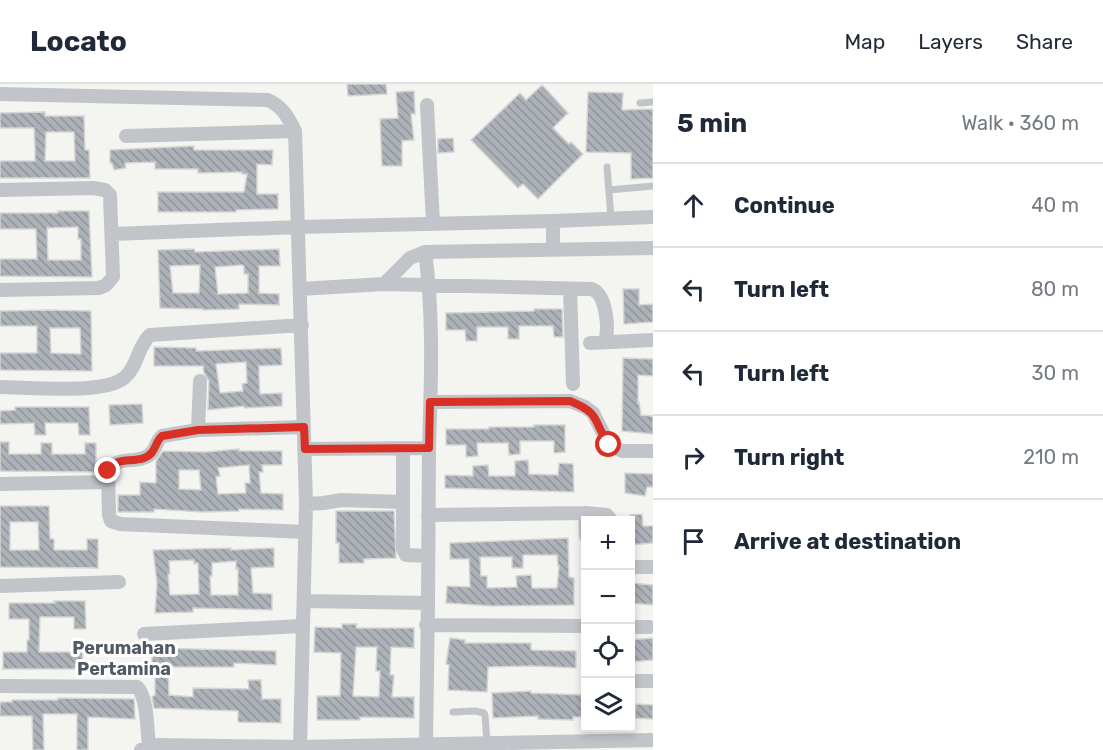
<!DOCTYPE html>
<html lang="en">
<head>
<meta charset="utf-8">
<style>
	:root { --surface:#fff; --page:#f6f6f7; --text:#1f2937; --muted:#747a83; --line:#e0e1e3 }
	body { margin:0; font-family:Rubik,sans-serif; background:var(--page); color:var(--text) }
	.controls { position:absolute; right:18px; bottom:18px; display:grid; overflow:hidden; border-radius:0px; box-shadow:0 3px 9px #0003 }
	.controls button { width:54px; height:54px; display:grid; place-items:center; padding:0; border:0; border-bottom:2px solid var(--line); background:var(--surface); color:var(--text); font:30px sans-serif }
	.stop { position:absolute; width:18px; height:18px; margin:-14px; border:4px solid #d93025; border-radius:50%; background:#fff }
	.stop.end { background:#d93025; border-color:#fff; box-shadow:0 2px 6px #0008 }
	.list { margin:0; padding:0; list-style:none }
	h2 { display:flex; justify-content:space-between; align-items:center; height:78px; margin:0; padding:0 24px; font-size:26px }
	h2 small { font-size:20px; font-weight:400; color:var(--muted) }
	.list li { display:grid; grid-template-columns:39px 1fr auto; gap:18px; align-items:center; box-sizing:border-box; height:84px; padding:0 24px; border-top:2px solid var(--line) }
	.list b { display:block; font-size:22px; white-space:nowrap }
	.list em { font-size:20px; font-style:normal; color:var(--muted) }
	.icon { flex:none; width:33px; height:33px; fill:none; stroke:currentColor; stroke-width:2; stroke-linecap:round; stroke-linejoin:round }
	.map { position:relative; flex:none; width:653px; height:666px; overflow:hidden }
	header { display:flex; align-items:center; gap:36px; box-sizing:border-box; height:84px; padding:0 30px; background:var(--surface); border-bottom:2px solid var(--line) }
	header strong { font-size:28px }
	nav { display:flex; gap:33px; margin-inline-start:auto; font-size:21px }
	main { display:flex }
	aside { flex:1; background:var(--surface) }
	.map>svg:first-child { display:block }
	.building { fill:url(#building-back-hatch); stroke:#d5d5d3; stroke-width:1.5; fill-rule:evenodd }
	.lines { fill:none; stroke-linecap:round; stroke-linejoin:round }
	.lane { stroke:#c1c4c8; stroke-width:7 }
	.street { stroke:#c1c4c8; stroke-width:14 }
	.route { stroke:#d93025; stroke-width:8 }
	.labels { text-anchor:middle; stroke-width:6; stroke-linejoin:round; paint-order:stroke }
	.neighbourhood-label { font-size:18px; font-weight:bold; fill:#515b66; stroke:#fff }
</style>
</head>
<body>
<header>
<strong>Locato</strong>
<nav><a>Map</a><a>Layers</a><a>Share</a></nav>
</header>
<main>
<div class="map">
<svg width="653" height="666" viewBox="0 0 653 666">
	<defs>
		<pattern id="building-back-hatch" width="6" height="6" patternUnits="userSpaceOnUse" patternTransform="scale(1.5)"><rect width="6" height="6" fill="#acb2b8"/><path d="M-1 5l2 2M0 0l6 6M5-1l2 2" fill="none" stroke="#90959b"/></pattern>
	</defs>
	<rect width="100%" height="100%" fill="#f4f4f0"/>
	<path class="building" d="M347,0H386L387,10L348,12Z
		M542,1L568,29L553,44L569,60L571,58L583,70L538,115L523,100L518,104L471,56L520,9L526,16Z
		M414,7L415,30H411L414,56L402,57V82H382L380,35L398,34L396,8Z
		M588,8L623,9L622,26L653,25V94L631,95V69L586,68Z
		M45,28V32H84L85,66H89L90,94H0V77H35V65L34,44H0V29ZM46,48H74L75,77H45Z
		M453,54L454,68L438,69V55Z
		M194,62V66H273L272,81L257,80V110H278V125L236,126V128H158V108H244L247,90H242V88L198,89V85H155V78L125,79L126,84L114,86L112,79H110V66Z
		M58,127H89L92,193L0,192V175H37L36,145H0V129H58ZM78,143V155H81V176H48L47,144Z
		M194,165L195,168L279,165L280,182H259V209L279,210V221L239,220V225L203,226V225L160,224L158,166ZM200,181L199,209H173L170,182ZM242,181L244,182V190H248V209L218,210L215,183Z
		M623,205H639V221L653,220V238L624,240Z
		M534,225H562L563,253H554L553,242H519V255H508V243H477V257H466L465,246H446V229L534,227Z
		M49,226L91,227L92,287L0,286V269H37V242H0V227ZM50,244H80L81,270L51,269Z
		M154,263L196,264V267L281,264L282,281L259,282V292L260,310L282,309V322L244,324V322L208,326L209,297L204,289L203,282H154ZM246,278L247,299L242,300L243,307L220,309L216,280Z
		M623,274L653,275V292L638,291V319L639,318L641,331L653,332V350L622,347Z
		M142,320L143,339L110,341L109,321Z
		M15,323H89L90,351H79L78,339H45L46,351H35L34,339L0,340V327L15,326Z
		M534,341H565V368L554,369V357H520V370L509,371L508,359H477L478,372L466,373V361H446V345H489V343H534Z
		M0,358H9V370H41V359H52V370H85V359H96V388L0,387Z
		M239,365V367H282V381H262L263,388H259L261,409L283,410V426L239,425V427L202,428L154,425V428H118V411H140V398L156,399V377L163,367L206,368ZM249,381L250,399H245L246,409L218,410L216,393L220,392L218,384ZM179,386H199L201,406L179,405Z
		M528,376L529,390L558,391L559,379L573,380L574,408L445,404V391L473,392V382L488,381L489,392H515V377Z
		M625,389L653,390V403H647L645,412L625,409Z
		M0,422H49L50,455H54V466H87V455H98V484L0,483ZM10,438H38L39,466H10Z
		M336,427H394L396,474L364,475V479H339V459H336Z
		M642,430L643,442H653V459L630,461V431Z
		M568,454L569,493L574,494V521L492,522L446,519L447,502L470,503L469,475H450V459ZM523,471H557L558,482H559L557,504H532L531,491L516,492L517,503L487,504V492H481L480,473H512V484H523Z
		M231,464V466L274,464V483L251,484L253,509L272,510V526L193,524V528L155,529L157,499L153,466ZM194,476V480L198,479L199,510L170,511L168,490H170L169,477ZM236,477V485L238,484V511H211L210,492H212V479Z
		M630,499L653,501V521L630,519Z
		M54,517H85L86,545H74V533H40L39,568H72L71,557H82L83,585H3V568H27V556H29V535H9V519H55Z
		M342,540H357L356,544H414V564L391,563L390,591H394L392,613H414V634L360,633V636H317V612H340L341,569L314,568L315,543L342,544ZM356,563H377L376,587H380L379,613L353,612Z
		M450,554L465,556V559H531V566L576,567V584L535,582L488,583L487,608L448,606L449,581L446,580Z
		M653,554V576L630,578V556Z
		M152,564L276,567V581L234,579V583H168L169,611L193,613V604L249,605L248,596H261L262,615H281V639L238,638V627L154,624L152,613L155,611V582H152Z
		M531,607V609L585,611V633H573V636L538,635V632L493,634L492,609Z
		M58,614L134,615L135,635L88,633V666H77V630H43L44,666H33L32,632H0V618H12V616H58Z
		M636,620L653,621V635L635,634Z"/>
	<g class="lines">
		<path class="lane" d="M640,19L653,18
			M607,83L611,134
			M609,106L653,102
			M453,628L475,627L484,629L485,631L487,659"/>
		<path class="street" d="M0,10L268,16C283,23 288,33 295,47L306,420L300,663L157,661L141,666
			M427,21L433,139
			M126,52L295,47
			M0,106L93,104L105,106L110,111L113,193L106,201L99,204L0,206
			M553,137V166
			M112,150L298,143L553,137L653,133
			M384,200L410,174L425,168L653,164
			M300,205L384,200L592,205C607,211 609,245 605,258
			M570,205L573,300
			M590,259L653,256
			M200,297L198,346L304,343
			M0,303C28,303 103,311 124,294C138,283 137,263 150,251L302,241
			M430,318L570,317L585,323L593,329L609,361L622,367H653
			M198,346L162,352C155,358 157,366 148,372C135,380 117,371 108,387L109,431L111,437L120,440L305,448
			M305,365L429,364C431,298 434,233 425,168
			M403,365V465L406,471L428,472
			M0,400L108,398
			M306,420L324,419L341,416L402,418
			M585,429L586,452
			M428,431L585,429L607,431L611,436
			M630,483H653
			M0,502L119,498
			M305,517L428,519L429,364
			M426,541L586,542
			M630,543H649
			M144,550L301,542
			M630,597H653
			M0,602L137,603C148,613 147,647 149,663
			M426,659L428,519
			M300,663L653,656"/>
	</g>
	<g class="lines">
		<path class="route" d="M108,387C116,372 130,379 144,374C156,370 154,359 162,352L198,346L304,343L305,365L429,364L430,318L570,317C602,330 592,336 609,361"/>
	</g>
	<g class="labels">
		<g class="neighbourhood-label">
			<text x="124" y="570">Perumahan<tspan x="124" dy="21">Pertamina</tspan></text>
		</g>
	</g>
</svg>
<div class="controls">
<button>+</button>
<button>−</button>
<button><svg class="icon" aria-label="locate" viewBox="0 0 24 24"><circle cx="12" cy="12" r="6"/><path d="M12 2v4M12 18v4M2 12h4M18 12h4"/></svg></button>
<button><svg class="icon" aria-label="layers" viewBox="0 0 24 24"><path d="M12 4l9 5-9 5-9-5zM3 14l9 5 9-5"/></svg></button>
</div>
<div class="stop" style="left:609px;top:361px"></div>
<div class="stop end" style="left:108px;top:387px"></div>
</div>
<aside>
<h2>5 min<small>Walk · 360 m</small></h2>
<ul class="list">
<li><svg class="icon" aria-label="ahead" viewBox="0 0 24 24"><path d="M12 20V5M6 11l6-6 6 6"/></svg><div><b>Continue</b></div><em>40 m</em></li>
<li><svg class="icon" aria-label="left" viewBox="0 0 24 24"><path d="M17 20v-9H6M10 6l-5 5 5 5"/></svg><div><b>Turn left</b></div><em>80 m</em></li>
<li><svg class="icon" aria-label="left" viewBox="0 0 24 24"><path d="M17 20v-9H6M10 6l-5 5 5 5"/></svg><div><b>Turn left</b></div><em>30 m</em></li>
<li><svg class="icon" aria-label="right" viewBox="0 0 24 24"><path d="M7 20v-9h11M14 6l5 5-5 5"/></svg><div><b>Turn right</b></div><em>210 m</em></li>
<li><svg class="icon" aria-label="arrive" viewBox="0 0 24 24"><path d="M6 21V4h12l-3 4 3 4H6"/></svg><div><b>Arrive at destination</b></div></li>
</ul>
</aside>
</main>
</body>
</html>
